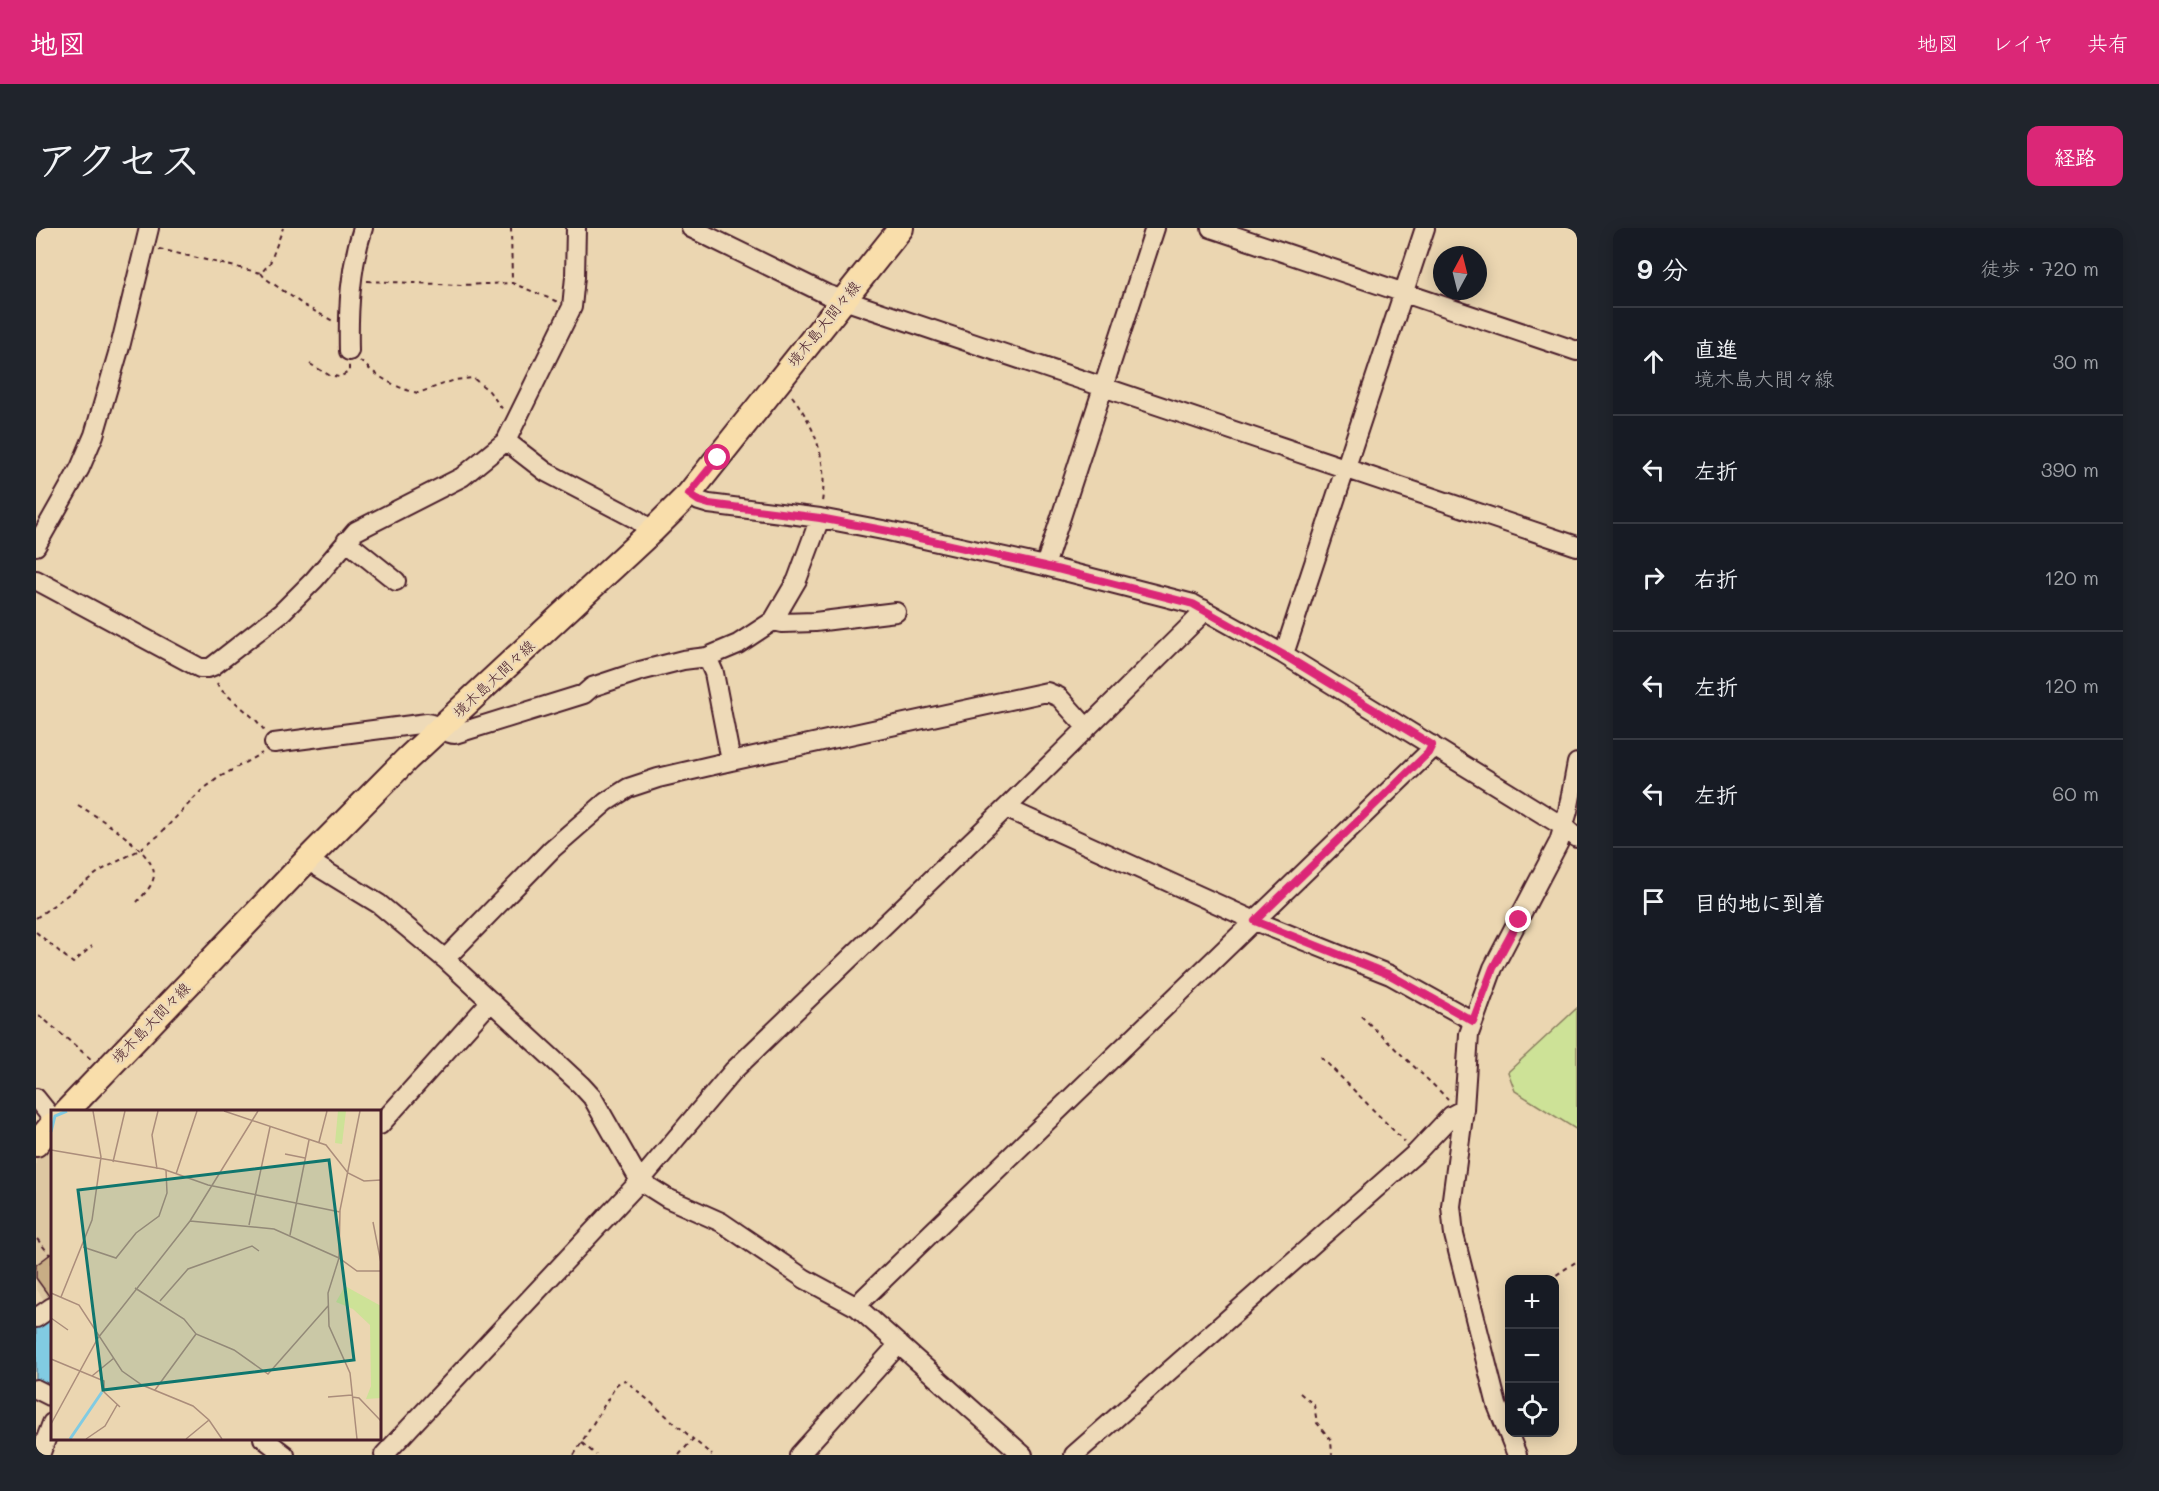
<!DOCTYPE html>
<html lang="ja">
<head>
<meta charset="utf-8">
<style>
	:root { --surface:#171b24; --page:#20242c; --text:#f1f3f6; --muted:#9ea1a6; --line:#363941; --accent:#db2777 }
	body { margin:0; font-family:Mali,"Klee One",sans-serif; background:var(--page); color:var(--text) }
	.controls { position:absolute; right:18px; bottom:18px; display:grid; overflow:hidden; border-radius:12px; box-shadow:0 3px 15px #0003 }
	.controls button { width:54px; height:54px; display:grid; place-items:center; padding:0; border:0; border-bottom:2px solid var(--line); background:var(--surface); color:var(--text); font:30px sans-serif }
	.compass { position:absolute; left:1397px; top:18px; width:54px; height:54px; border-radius:50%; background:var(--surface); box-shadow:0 3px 15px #0003; rotate:7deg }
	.stop { position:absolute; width:18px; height:18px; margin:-14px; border:4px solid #db2777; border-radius:50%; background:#fff }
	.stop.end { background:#db2777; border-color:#fff; box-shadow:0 2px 6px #0008 }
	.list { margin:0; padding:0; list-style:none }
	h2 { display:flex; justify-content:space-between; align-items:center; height:78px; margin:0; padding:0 24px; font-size:26px }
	h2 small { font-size:20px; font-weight:400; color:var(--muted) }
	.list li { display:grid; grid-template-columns:39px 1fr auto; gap:18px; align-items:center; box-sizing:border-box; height:108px; padding:0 24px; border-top:2px solid var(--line) }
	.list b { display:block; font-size:22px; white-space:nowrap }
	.list p { margin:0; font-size:20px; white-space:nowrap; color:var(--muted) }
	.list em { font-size:20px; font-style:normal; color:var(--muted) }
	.icon { flex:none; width:33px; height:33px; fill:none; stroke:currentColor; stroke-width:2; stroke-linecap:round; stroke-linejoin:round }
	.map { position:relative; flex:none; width:1541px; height:1227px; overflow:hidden; border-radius:12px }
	header { display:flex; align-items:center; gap:36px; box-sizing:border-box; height:84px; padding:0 30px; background:var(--accent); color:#fff }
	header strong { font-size:28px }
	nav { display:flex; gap:33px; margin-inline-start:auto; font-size:21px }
	.intro { display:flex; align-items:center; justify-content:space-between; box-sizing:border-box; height:144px; padding:0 36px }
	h1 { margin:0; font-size:42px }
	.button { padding:15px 27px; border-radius:12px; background:var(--accent); color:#fff; font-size:21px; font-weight:700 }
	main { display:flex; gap:36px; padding:0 36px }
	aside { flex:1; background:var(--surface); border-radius:12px; box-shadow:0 3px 15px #0003 }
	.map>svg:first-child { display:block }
	.built { fill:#ddc7a2 }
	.green { fill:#cde297; stroke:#8c8061; stroke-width:1.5 }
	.water { fill:#81cbe2; stroke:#6b8699; stroke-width:1.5 }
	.building { fill:#c8ad85; stroke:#4a1f2b; stroke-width:1.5 }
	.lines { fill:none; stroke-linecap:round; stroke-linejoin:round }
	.minor-casing { stroke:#4a1f2b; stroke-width:22 }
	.major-casing { stroke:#4a1f2b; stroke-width:28 }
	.path { stroke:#4a1f2b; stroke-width:2; stroke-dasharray:4.5 4.5; stroke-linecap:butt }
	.minor { stroke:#eedab8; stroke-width:18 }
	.major { stroke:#f9deab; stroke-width:24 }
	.route { stroke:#db2777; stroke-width:8 }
	.labels { text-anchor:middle; stroke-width:5; stroke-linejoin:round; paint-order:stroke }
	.street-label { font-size:15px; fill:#4a1f2b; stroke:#eedab8 }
	.inset-river { fill:none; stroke:#81cbe2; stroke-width:3 }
	.inset-road { fill:none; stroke:#ab8d7b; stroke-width:1.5 }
	.view { fill:#0f766e; fill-opacity:0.15; stroke:#0f766e; stroke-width:3 }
	.inset-edge { fill:none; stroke:#4a1f2b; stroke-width:3 }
</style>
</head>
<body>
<header>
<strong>地図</strong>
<nav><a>地図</a><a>レイヤ</a><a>共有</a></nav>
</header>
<div class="intro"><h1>アクセス</h1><a class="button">経路</a></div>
<main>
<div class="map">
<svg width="1541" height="1227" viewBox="0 0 1541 1227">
	<rect width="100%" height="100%" fill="#ebd6b1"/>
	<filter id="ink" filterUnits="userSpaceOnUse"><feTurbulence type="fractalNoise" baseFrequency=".0167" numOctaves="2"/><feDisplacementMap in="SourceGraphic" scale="12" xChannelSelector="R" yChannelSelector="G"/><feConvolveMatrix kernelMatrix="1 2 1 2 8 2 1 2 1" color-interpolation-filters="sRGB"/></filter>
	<g filter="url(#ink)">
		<path class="built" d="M12,918H16V1074L11,1077L0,1060V930Z"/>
		<path class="green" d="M1541,780V902L1479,863L1472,844Z"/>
		<path class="water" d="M16,1088V1159L0,1153V1097Z"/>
		<path class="building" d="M16,1025V1068H13L0,1050V1037Z"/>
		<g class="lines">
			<g class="minor-casing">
				<path id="minor" d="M655,0L790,66L1541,318
					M1175,0L1541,123
					M313,123C312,81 314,39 327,0
					M470,213L510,244L600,291L616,303
					M653,266L663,273L673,276L784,290L852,303L1009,338L1157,376L1247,426L1528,599L1541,610
					M310,313L360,353
					M0,318L44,240L58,207L85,115L113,0
					M1009,338L1119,0
					M0,352L164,440H172L177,438L245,385L278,352L320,303L426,249L470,213L536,79L539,49L540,0
					M737,393L746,395L779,394L860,384
					M1247,426L1251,417L1389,0
					M671,429L678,445L695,533
					M238,515L391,495C402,496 408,506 419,506L548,466L556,459L604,443L647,432L671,429L702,416L737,393L761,352L784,290
					M972,578L976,583L1219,693L1354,747L1437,793
					M271,632L343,676L409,731L545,857L556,869L604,953L631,970L685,994L769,1051L821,1079L987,1227
					M409,731L516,621L570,574L592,560L622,550L695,533L1011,464L1023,469L1051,500
					M0,870L16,890
					M344,897L455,773
					M821,1079L828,1070L1392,525L1396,517
					M0,1090L16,1079
					M0,1161L16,1169
					M227,1210L249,1227
					M4,1227L16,1195
					M348,1227L604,953L697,843L972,578L1163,389L1167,381
					M763,1227L863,1116
					M1038,1227L1380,925L1415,888L1428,881
					M1481,1227L1461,1177L1418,1007L1415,978L1428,881L1433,806L1457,740L1523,614L1532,583L1541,535"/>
			</g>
			<g class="major-casing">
				<path id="major" d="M30,884L271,632L371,531L616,303L653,266L865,0
					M0,916L16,897"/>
			</g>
			<path class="path" d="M475,0L476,54
				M123,21L225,45L234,35L247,0
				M225,45L229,50L269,78L297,93
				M331,53L425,57L476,55L522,74
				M324,133C341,148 359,160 382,165L419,152L437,150L453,163L468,183
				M274,136L293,147L303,149L313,144V137
				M756,168C780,199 792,235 786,274
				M181,455L184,461L220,492L229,503
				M42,577C60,588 117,622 118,646C118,657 108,666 101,674
				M0,690L64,643L103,622L122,608L165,563L182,550L226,525
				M0,704L37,735L56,718
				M3,787L56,832
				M1325,788L1412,871
				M1285,829L1369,914
				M1,1011L14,1027
				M1513,1052L1541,1033
				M1264,1165L1278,1177L1281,1195L1295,1212L1296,1227
				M546,1215L560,1227
				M538,1227L581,1156L589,1152L657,1211
				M643,1227L657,1211L676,1227"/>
			<use href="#minor" class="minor"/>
			<use href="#major" class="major"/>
		</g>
	</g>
	<g class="lines" filter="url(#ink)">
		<path class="route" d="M682,230L653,266L663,273L673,276L784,290L852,303L1009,338L1157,376L1246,426L1396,517L1392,525L1219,693L1354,747L1437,793L1457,740L1483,692"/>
	</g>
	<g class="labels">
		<g class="street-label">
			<text transform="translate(788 96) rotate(-51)" y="5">境木島大間々線</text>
			<text transform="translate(458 451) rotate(-43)" y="5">境木島大間々線</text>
			<text transform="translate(115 795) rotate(-46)" y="5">境木島大間々線</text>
		</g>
	</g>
	<g transform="translate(15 882)">
		<rect width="330" height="330" fill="#ebd6b1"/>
		<path d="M287,1H295L291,34L284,33ZM294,176L330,196V288L315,289L320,276L319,215L302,199L285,192Z" fill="#cde297"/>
		<path class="inset-river" d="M0,22L4,6L16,1M19,329L51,282"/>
		<path class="inset-road" d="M173,1L275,35L297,63L313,71L330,70M268,32L276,1M0,40L112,59L157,75L289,102M234,44L254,48M62,52L74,1M106,59L101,25L107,1M125,64L146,1M139,111L223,119L288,148L306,161H330M322,112L330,153M198,115L219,17M239,125L258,30M32,137L65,148L85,123L108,106L116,83L115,60M84,178L133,209L145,224L183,240L217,264L277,196M0,183L28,195L71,261L91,275L142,296L158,310L171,329M10,187L41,110L50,47L42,1M109,191L137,159L201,136L208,141M0,208L17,220M0,249L53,271V282L69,297M41,266L63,248M104,280L145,224M277,287L301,285M301,287L308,288L330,311M0,314L47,228L139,111L207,1M35,329L54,316L66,295M135,329L158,310M306,329L299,263L278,216L277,183L288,148L289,100L309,1"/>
		<path class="view" d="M278,50L303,250L52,280L27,80Z"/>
		<rect width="330" height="330" class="inset-edge"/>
	</g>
</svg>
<div class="controls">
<button>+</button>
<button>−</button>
<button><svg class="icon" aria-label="locate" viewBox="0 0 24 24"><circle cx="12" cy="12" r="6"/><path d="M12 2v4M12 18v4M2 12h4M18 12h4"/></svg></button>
</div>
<svg class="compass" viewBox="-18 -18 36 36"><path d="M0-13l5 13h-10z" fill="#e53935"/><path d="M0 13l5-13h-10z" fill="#9ea1a6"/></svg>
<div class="stop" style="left:682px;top:230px"></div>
<div class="stop end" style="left:1483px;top:692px"></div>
</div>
<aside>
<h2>9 分<small>徒歩 · 720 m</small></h2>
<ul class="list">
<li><svg class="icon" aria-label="ahead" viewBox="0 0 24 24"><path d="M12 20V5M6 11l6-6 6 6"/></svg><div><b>直進</b><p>境木島大間々線</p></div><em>30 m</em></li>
<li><svg class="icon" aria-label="left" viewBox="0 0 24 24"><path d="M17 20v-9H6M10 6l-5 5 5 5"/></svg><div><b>左折</b></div><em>390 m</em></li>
<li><svg class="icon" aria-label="right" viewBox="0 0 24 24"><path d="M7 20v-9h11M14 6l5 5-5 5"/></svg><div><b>右折</b></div><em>120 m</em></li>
<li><svg class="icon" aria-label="left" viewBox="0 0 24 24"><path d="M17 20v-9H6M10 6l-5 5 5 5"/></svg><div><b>左折</b></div><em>120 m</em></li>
<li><svg class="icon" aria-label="left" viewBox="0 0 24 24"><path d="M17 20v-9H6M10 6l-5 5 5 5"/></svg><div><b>左折</b></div><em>60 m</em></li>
<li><svg class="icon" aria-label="arrive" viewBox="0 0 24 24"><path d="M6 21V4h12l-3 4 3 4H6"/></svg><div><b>目的地に到着</b></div></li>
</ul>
</aside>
</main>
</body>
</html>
